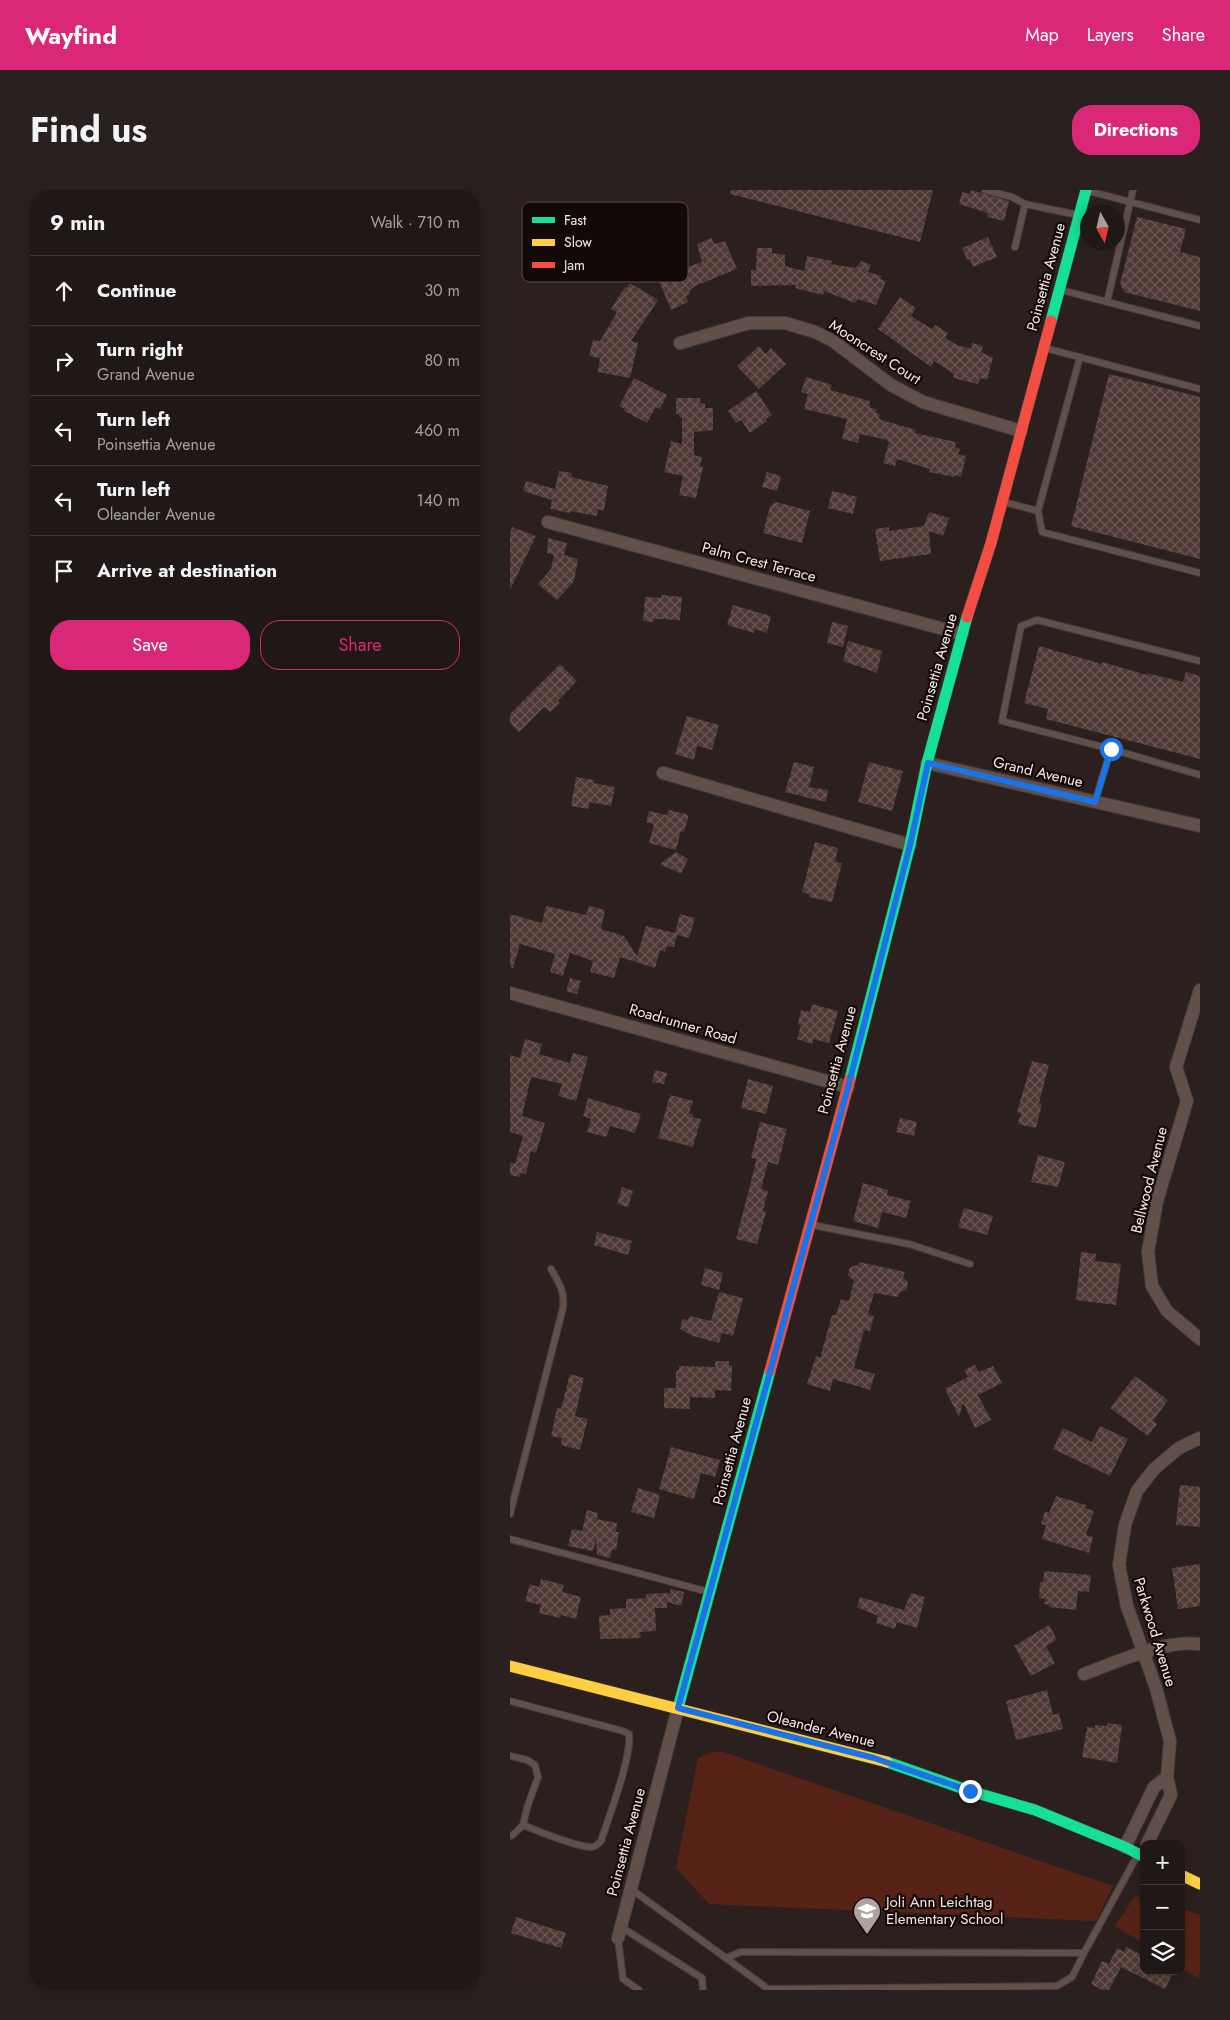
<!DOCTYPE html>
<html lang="en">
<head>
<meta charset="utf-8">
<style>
	:root { --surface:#201816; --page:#28211f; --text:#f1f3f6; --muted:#a2a0a1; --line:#3d3735; --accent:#db2777 }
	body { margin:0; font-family:Jost,sans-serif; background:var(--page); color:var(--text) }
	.controls { position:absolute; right:15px; bottom:15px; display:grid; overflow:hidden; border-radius:10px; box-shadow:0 2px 12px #0003 }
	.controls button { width:45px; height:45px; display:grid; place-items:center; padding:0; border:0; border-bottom:1px solid var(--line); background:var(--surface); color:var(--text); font:25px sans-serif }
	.compass { position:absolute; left:570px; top:15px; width:45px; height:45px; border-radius:50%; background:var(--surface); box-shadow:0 2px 12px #0003; rotate:172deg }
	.stop { position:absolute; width:15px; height:15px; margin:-11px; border:4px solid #1a73e8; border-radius:50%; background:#fff }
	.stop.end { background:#1a73e8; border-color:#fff; box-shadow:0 1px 5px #0008 }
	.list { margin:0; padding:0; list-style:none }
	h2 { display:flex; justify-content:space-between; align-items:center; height:65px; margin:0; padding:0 20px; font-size:21px }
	h2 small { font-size:16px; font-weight:400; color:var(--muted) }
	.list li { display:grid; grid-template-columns:32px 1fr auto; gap:15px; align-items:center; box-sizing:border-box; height:70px; padding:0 20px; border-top:1px solid var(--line) }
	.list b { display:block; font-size:19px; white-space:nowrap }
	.list p { margin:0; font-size:16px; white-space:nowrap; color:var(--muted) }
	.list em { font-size:16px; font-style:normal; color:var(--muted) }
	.actions { display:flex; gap:10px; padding:15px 20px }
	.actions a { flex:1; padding:11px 0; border:1px solid var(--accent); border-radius:20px; text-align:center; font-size:18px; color:var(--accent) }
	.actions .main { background:var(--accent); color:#fff }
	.icon { flex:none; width:28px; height:28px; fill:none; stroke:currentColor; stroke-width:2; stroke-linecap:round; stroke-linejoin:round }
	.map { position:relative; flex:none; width:690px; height:1800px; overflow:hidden; border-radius:20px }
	header { display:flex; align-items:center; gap:30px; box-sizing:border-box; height:70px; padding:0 25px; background:var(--accent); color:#fff }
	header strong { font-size:24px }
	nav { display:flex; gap:28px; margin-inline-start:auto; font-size:18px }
	.intro { display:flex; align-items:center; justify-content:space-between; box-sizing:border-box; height:120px; padding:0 30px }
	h1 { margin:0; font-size:35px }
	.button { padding:12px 22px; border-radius:20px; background:var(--accent); color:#fff; font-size:18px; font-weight:700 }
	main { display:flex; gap:30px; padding:0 30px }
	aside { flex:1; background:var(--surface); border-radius:20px; box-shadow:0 2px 12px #0003 }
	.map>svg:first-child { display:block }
	.grass { fill:#582317 }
	.building { fill:url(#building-cross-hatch) }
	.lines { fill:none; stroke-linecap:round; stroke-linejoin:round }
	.lane-casing { stroke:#473d3b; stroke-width:8 }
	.street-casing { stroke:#473d3b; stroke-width:14 }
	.fast-casing { stroke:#473d3b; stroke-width:12 }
	.slow-casing { stroke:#473d3b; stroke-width:12 }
	.jam-casing { stroke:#473d3b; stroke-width:12 }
	.lane { stroke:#614f4a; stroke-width:6 }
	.street { stroke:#614f4a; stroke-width:12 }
	.fast { stroke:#16e098; stroke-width:11 }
	.slow { stroke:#ffcf43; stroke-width:11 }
	.jam { stroke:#f24e42; stroke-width:11 }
	.route { stroke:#1a73e8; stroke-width:6 }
	.labels { text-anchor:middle; stroke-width:4.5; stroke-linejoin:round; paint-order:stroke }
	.street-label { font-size:15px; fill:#f7e8e5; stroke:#130a08 }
	.poi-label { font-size:15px; fill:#f7e8e5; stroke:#130a08; text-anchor:start }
	.key { fill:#130a08; stroke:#574d4a; stroke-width:1 }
	.key-label { font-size:14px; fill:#f7e8e5 }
</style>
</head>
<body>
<header>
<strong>Wayfind</strong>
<nav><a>Map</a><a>Layers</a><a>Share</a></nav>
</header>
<div class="intro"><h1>Find us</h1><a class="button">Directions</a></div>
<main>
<aside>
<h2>9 min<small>Walk · 710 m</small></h2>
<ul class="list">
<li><svg class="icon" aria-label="ahead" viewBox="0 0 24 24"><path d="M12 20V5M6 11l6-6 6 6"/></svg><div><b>Continue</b></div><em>30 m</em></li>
<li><svg class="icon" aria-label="right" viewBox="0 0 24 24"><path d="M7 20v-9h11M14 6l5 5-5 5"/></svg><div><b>Turn right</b><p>Grand Avenue</p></div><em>80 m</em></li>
<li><svg class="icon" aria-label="left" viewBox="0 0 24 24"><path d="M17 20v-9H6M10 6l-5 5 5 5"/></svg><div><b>Turn left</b><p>Poinsettia Avenue</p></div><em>460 m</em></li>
<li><svg class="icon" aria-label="left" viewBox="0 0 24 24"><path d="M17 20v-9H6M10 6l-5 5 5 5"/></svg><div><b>Turn left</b><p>Oleander Avenue</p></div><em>140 m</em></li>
<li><svg class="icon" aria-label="arrive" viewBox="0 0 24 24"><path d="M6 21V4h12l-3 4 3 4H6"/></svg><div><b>Arrive at destination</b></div></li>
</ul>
<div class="actions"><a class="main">Save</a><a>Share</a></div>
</aside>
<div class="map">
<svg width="690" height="1800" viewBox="0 0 690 1800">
	<defs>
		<pattern id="building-cross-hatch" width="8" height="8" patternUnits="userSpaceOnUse" patternTransform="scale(1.25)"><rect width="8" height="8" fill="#503935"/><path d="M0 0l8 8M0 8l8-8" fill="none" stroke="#6a5652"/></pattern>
	</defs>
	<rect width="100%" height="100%" fill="#2b201e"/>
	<path class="grass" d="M202,1562H213L603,1696L586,1731L199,1714L166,1678L188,1568Z
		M625,1706L634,1708V1754L605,1736Z
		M671,1718L690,1725V1789L671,1778Z"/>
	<path class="building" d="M221,0H423L410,52L220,4Z
		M461,0L499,11L494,31L477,27L478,23L449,14L452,2L460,4Z
		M627,27L676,39L670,62L690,67V121L614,102L610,94Z
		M478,47L487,67L463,77L460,69L457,70L452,58Z
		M202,48L204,54L215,51L227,79L185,96L179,101L180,104L176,106L178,112L161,120L144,79L155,75L159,83L192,72L187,54Z
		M247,58H262V63L275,65V76L294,81L297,66L322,71L321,74L346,78L351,71L361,75L358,82L371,86L370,89L376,91L366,115L348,109L345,113L314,101L313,105L285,98L286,95L241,96V80H246Z
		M120,93L148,110L121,151L128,153L120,188L88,182L90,168L79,166L83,150L90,151L107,122L101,119L115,97L117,98Z
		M390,107L406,118L401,126L422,139L425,135L438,143L435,148L447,155L461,159L462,153L473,156L471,162L483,168L477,190L470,188L468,194L443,188L444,184L424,171L421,177L368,139Z
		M249,156L256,164L261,158L276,174L249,199L227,176Z
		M599,184L690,207V369L561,336Z
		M296,187L322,195L320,200L360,211V218L367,219L366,223L370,224L369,229L406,240L405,243L446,252L445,257L450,259L448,264L456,266L451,287L444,285V287L419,282L420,279L387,269L385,276L373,273L379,252L377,250L350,244L348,253L332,249L337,229L294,219L298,204L291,202Z
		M124,188L157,205L150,219L146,217L137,233L114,221L115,219L109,216Z
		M246,201L262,225L256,229L257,231L240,243L231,230L226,233L218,221Z
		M166,208H190V213L195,214V218H203V240L184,242V265L192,267L190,276L193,277L186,308L169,305L173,286L154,282L161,251L172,254V227H169V224H166Z
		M49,281L62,283L61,287L98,296L94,321L88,319L87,326L60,321V323L40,319L42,310L13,301L16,291L45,299Z
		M257,282L271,286L267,301L252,297Z
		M322,301L347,307L343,324L318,318Z
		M266,312L300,321L292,353L253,343L260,316Z
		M419,322L439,328L433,346L419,341L421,364L370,371L365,339L379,337V341L414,336Z
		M2,337L26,346L0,400V344Z
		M38,348L57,353L54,365L68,369L64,391L47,410L28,394L41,379L44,365L37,363Z
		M151,405L172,407L170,430L153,429H144V432L133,431L135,407L151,408Z
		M223,415L261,426L257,443L245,439L244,443L217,435Z
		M322,432L338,436L333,457L317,453Z
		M338,451L372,461L367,483L333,471Z
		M529,456L592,474V472L637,485V483L673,492L676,482L690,486V569L536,529L538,519L514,513Z
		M50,474L67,491L48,511L50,513L40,522L34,517L9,542L0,533V524Z
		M177,526L209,535L202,560L187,556L184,570L165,564Z
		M284,572L304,577L299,597L318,600L316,612L275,602Z
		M359,572L393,581L382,621L348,612Z
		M66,587L84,590L83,593L105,597L101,616L80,612L78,619L61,616Z
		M159,620L179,625L174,642L171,641L166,660L139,653L144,634L136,632L139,621L157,625Z
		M305,652L328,658L325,672L332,673L322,712L299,707V704L292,702Z
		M166,662L178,669L171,684L150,674Z
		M36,716L76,725L79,716L95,720L91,739L114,746L127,766L136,736L165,743L170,724L185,728L179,748L167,745L164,757L157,756L155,762L150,760L145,778L110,767L104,788L80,782L83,771L60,763L53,786L40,782L45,764L10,754L3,778L0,777V724L32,733Z
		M60,788L71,791L67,804L56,801Z
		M302,814L328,821L319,853L304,849L302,854L287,849L291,835L288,834L291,820L300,822Z
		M15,849L32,854L29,864L60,873L63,863L78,867L66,911L48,906L52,894L22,887L20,891L12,926L35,933L26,963L21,961L16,984L11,983L9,987L0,985V972L5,974L13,946L0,942V865L10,868Z
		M522,871L539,875L529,913L532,914L526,938L508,934L511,923L507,922Z
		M145,880L157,883L154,894L142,892Z
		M238,889L263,896L256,924L231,918Z
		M160,905L183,911L179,923L183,924L182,927L191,929L183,957L148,948Z
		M78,908L131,924L125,943L100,936L96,947L77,942L81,929L73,926Z
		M390,928L407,932L404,946L386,942Z
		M250,932L277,939L268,975L258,972L251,999L258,1001L253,1021L256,1022L247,1054L226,1049L244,980L246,969L241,968Z
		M528,965L555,972L548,997L521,992Z
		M353,993L378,1000L377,1005L401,1011L396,1028L372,1022L368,1038L343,1031Z
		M112,997L123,1001L118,1017L107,1014Z
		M454,1018L483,1026L477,1045L448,1037Z
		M87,1042L122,1051L118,1065L84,1055Z
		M571,1062L586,1064L585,1071L611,1074L606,1115L566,1110Z
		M349,1072L395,1082L393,1088L398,1092L396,1100L390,1102L388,1107L364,1103L358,1124L364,1126L360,1141L354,1140L344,1178L365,1184L360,1200L323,1189L320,1201L297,1194L306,1166L310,1168L322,1125H326L331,1109L339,1111L344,1091L338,1085L340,1077L348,1075Z
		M195,1078L213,1083L209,1100L191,1095Z
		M209,1102L233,1108L223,1146L212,1143L209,1153L183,1146L170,1139L172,1129L178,1130L180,1126L201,1131Z
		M205,1171H219V1175L222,1176L221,1201L205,1200V1208L180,1207V1219L154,1218V1198H166V1181L169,1180V1176L205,1177Z
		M465,1175L469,1182L483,1176L492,1193L468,1205L481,1230L465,1238L453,1213L449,1227L435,1199L458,1187L454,1180Z
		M60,1184L74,1188L65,1226L78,1229L70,1260L51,1255L52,1248L41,1246L47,1218L51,1219Z
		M625,1186L658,1210L643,1231L647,1234L638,1246L600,1218Z
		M590,1236L618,1249L600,1286L543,1259L553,1238L582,1252Z
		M161,1257L210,1270L205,1287L191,1283L184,1309L149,1299Z
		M670,1295L690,1297V1337L666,1335Z
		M128,1298L150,1305L144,1328L121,1322Z
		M546,1306L576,1315L575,1318L584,1321L576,1345L583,1347L579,1363L532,1349L536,1335L531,1334L535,1321L539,1323Z
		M77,1320L88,1323L87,1329L107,1333L106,1342H109L106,1360L102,1359L100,1368L87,1365L86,1350L83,1361L58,1356L62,1339L72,1341Z
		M690,1374V1416L668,1419L662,1378Z
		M534,1381L581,1385L579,1402L568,1401L566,1420L539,1417L540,1415L534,1414L535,1409L529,1408L530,1392H533Z
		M31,1389L54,1395L52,1402L71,1407L66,1429L51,1425L50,1428L29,1423L31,1415L15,1411L20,1394L29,1397Z
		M161,1399L174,1402L171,1416L157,1412V1418H145L146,1441L130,1442L131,1448L90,1449L89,1426L100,1425V1419L116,1418V1409L139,1408H136V1404L160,1403Z
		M401,1403L415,1407L407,1438L387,1432L385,1439L366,1433L368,1426L347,1417L350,1407L394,1420Z
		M539,1435L547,1450L536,1456L545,1473L521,1486L504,1456Z
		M537,1500L543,1525L549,1523L553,1539L506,1550L496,1511Z
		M597,1533L612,1535L607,1573L572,1567L577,1537L585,1538V1535L597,1536Z
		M6,1727L56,1743L51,1758L1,1743Z
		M616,1757L634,1766V1781H664L655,1799L611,1777L599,1800H592L581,1794L592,1771L599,1774L607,1758L614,1762Z"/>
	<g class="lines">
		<g class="lane-casing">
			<path id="lane" d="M475,0L502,7L515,14
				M578,1L690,30
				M505,57L515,14L568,25
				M551,100L690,136
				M597,112L623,0
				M535,158L690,199
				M494,312L528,321L532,342L690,383
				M528,321L570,167
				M690,471L527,430L511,436L492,531L601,559L690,585
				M585,612L601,559
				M302,1035L399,1054L460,1074
				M0,1324L53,1118C55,1101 49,1093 41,1079
				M0,1349L199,1402
				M0,1511L113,1541L119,1544C122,1567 99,1626 91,1651C88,1654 86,1657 81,1657C65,1657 28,1641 13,1635
				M0,1566L17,1570L25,1575L28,1587L17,1618L13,1635L3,1645L0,1646
				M121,1699L216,1768L231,1762L574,1763L627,1666
				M111,1737L192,1788L193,1800
				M108,1748L113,1789L129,1800
				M216,1768L258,1799L547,1796L562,1787L574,1763"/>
		</g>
		<g class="street-casing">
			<path id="street" d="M170,153L239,133H275L305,142L323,151L381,195L413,212L511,241
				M38,332L452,444
				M417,573L690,636
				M153,583L400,655
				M690,800L666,877L677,911L647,1011L638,1062L642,1096L657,1121L690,1149
				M0,803L338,897
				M574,1484C610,1471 652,1450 690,1454
				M637,1654L661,1605L657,1587L660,1551L646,1498L617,1416L609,1375L615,1335L627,1301L644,1279L669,1258L690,1248
				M615,1657L644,1597L657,1587
				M108,1748L168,1518"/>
		</g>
		<g class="fast-casing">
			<path id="fast" d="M541,131L576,0
				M340,889L400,655L417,573L457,427
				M168,1518L260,1181
				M377,1572L460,1601L525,1620L615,1657L634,1667"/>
		</g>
		<g class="slow-casing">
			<path id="slow" d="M0,1476L377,1572
				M671,1685L690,1694"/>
		</g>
		<g class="jam-casing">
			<path id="jam" d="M457,427L481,353L541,131
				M260,1181L340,889"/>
		</g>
		<use href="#lane" class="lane"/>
		<use href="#street" class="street"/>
		<use href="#fast" class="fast"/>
		<use href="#slow" class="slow"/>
		<use href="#jam" class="jam"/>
	</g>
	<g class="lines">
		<path class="route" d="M460,1601L364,1568L168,1518L338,897L400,655L418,573L585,612L601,559"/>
	</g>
	<defs>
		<g id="school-pin" transform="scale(1.4375)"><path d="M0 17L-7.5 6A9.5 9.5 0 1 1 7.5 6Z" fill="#b0a29f" stroke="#130a08"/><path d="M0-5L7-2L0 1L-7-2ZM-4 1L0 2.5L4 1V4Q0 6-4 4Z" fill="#fff"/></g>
	</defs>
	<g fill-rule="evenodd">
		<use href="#school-pin" x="357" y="1721"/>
	</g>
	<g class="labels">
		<g class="street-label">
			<text transform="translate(536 87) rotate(-75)" y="5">Poinsettia Avenue</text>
			<text transform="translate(365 162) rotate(33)" y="5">Mooncrest Court</text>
			<text transform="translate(249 372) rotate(15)" y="5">Palm Crest Terrace</text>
			<text transform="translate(427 477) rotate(-74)" y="5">Poinsettia Avenue</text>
			<text transform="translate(528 582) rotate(13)" y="5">Grand Avenue</text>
			<text transform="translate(173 834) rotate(16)" y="5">Roadrunner Road</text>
			<text transform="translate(327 870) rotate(-75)" y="5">Poinsettia Avenue</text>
			<text transform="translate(639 990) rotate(-76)" y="5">Bellwood Avenue</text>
			<text transform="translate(222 1261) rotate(-75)" y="5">Poinsettia Avenue</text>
			<text transform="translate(645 1442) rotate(73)" y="5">Parkwood Avenue</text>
			<text transform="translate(311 1539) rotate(14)" y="5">Oleander Avenue</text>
			<text transform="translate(116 1652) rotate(-75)" y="5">Poinsettia Avenue</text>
		</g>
		<g class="poi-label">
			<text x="376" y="1717">Joli Ann Leichtag<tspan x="376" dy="17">Elementary School</tspan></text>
		</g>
	</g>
	<rect x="12" y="12" width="166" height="80" rx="8" class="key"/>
	<rect x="22" y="27" width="23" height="6" fill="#16e098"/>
	<rect x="22" y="49" width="23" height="7" fill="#ffcf43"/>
	<rect x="22" y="72" width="23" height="6" fill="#f24e42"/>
	<g class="key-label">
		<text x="54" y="35">Fast</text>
		<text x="54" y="57">Slow</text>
		<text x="54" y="80">Jam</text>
	</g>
</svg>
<div class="controls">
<button>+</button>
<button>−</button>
<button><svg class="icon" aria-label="layers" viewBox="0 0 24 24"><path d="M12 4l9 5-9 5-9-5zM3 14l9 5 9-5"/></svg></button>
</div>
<svg class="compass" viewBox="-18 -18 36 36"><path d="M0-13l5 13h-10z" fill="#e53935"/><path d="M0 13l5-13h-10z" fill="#a2a0a1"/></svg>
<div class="stop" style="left:601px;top:559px"></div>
<div class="stop end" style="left:460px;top:1601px"></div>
</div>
</main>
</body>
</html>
